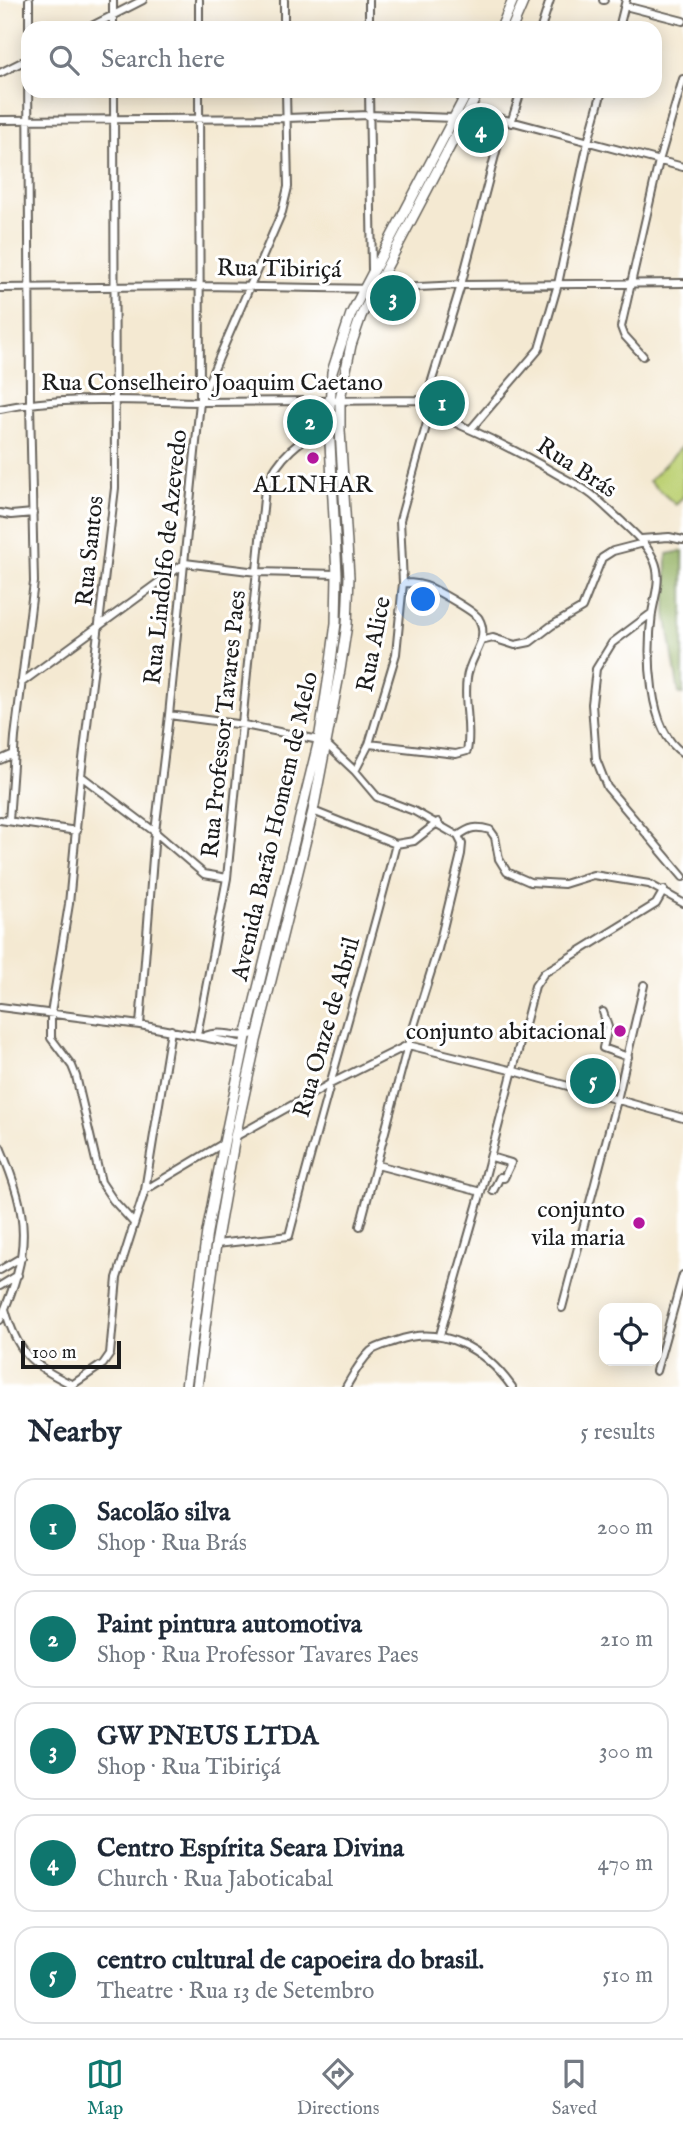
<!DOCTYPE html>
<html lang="en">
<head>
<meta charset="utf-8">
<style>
	:root { --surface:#fff; --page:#f2f2f3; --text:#1f2937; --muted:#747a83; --line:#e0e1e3; --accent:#0f766e }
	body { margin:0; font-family:"IM FELL English",serif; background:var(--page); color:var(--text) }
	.controls { position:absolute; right:21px; bottom:21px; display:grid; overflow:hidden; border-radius:14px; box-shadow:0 4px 18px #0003 }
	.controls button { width:63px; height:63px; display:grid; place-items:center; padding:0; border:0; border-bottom:2px solid var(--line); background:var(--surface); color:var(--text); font:35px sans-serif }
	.scale { position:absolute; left:21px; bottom:18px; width:100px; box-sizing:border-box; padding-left:7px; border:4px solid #1c1c1c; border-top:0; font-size:19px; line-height:24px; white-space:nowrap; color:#1c1c1c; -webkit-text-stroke:5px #fff; paint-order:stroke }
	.you { position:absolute; left:424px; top:600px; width:24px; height:24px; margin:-18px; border:5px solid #fff; border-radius:50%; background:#1a73e8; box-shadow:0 0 0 10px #1a73e833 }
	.badge { display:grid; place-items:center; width:46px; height:46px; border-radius:50%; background:var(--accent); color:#fff; font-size:23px; font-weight:700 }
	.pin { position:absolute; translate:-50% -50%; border:4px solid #fff; box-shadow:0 2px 7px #0006 }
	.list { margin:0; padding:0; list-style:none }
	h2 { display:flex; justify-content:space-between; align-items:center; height:91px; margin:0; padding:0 28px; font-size:30px }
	h2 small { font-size:23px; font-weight:400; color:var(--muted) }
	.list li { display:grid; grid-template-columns:46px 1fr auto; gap:21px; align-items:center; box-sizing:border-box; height:98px; margin:0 14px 14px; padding:0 14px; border:2px solid var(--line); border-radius:21px }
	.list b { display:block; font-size:26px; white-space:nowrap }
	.list p { margin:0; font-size:23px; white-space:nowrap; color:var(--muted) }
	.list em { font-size:23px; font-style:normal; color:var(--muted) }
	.icon { flex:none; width:38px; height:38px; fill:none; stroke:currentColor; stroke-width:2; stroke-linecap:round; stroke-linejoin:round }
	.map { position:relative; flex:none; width:683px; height:1387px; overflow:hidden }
	.search { position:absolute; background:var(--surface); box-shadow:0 4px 18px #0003; left:21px; right:21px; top:21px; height:77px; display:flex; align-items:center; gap:18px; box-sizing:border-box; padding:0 24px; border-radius:21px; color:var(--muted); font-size:26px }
	.sheet { height:651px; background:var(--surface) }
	nav { display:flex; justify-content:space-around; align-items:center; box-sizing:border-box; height:98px; border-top:2px solid var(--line); background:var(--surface); font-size:19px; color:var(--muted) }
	nav a { display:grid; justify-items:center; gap:4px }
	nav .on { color:var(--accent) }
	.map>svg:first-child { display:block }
	.green { fill:#bdd175; stroke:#6c7648; stroke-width:2 }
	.forest { fill:#96b366; stroke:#596841; stroke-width:2 }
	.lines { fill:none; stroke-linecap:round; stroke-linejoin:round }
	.street-casing { stroke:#68645c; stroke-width:10 }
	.secondary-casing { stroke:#68645c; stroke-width:12 }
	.street { stroke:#fff; stroke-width:6 }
	.secondary { stroke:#fff; stroke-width:9 }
	.poi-dot { fill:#b5179e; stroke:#fff; stroke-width:2.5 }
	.labels { text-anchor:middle; stroke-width:6; stroke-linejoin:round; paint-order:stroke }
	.street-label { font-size:24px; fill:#1c1c1c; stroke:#fff }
	.poi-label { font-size:24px; fill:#1c1c1c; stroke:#fff; text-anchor:end }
</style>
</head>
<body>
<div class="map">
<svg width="683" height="1387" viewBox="0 0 683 1387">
	<rect width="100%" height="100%" fill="#fff"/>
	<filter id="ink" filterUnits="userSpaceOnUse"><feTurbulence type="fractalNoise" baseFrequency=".0143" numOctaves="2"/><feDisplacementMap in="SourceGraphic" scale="14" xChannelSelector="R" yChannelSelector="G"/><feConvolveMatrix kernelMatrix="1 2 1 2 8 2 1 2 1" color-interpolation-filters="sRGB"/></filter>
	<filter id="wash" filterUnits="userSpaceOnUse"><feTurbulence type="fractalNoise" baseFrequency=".00686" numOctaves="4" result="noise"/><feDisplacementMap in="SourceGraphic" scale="28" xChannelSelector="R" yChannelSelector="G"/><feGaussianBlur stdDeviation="1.57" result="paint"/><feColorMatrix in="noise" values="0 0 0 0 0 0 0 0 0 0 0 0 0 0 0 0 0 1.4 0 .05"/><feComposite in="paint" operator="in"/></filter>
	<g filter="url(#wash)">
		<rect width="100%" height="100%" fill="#f4e9d2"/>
		<path class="green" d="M683,445V497L676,505L649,481Z"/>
		<path class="forest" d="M683,551V694H679L666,613L667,554Z"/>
	</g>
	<g filter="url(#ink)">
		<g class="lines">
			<g class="street-casing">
				<path id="street" d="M113,0V28
					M284,0V28
					M369,0V28
					M603,0H604
					M625,6L683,21
					M29,28V0
					M88,28L143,0
					M199,28V0
					M541,28L550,0
					M619,28L626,0
					M0,73L28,59
					M114,91L115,488L81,776L69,904L51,1013V1038L72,1066L76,1076L101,1182L113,1200L133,1222
					M369,91L372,270
					M469,110L683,167
					M0,120L287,118L369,115L454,118
					M511,123L521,91
					M0,288L201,286L376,289L461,285L683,283
					M643,356L624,335L621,327L659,161L683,79
					M202,397L282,212L288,187L286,91
					M426,400L461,285L504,121
					M0,409C67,395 134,401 202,402C277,402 351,400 426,400
					M430,412C473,430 515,449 555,473C567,480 581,486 592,495C602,503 611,512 620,520C633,532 646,543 654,560C662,578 655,595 652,613C647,650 647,731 683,753
					M471,429L539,349L558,284L588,142L602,91
					M0,513L11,515L33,513
					M641,539L669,537L683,540
					M403,583C413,583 422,584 431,588C439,592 476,612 479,619C483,626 483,634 481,641
					M652,613L612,643L596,669L592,704L596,759L607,787L683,877
					M21,683L185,563L257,572L337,574
					M169,715L244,725L319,740
					M325,743L355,771L377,797L414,811L458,836
					M369,744L456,754L467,751C472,726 463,702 467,678C468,666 477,653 481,641L493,638L515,645L530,642L551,626L582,608L602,558L613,551L644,543
					M0,760L14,754
					M355,771L369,744L396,654L403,583L400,520L430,412L426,400
					M81,776L155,832L204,874L227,878
					M313,811L396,844L414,841L438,822
					M0,820L77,831
					M9,821L15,737L34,582L30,403L28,70
					M458,836C470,827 476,826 490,830L495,837L499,859L507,872L530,882L564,884L593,875L606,877L649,884L683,903
					M0,1007L140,1025L244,1045
					M603,1012L608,1027L603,1048L628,1057
					M140,1025L155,832L169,715L200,402L199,91
					M197,1035L227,878L265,488C279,455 299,441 329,424
					M205,1036C223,1029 237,1040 258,1033
					M408,1045L514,1071L683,1118
					M233,1138L328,1085L408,1045
					M0,1147C30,1218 31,1250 0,1320
					M491,1157L511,1163L504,1178L500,1177L493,1191
					M377,1165L481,1192
					M145,1190L224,1143
					M360,1226L408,1045L438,949L461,854L462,844L458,836
					M216,1244L289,1236C323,1104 362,975 396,844
					M0,1270L22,1257
					M0,1286L18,1275
					M562,1308L617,1100L644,985
					M5,1309C17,1352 31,1365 71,1384
					M440,1335L481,1192L535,986L544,973L656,904L664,890
					M656,1371L683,1275
					M69,1387L103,1364L110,1354L117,1278L145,1190L171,1030
					M346,1387C353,1375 360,1361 371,1351C377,1346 388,1344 396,1341C442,1324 485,1349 512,1387"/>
			</g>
			<g class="secondary-casing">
				<path id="secondary" d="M501,28L513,0
					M512,28L524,0
					M186,1387L207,1232L224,1143L246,1037L319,740L330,669L336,623L337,574L329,424L332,372L351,314L468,91
					M197,1387L216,1244L235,1137L256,1041L313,811L340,670L347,624L349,577L340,430V399L351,345L361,316L479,91"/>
			</g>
			<use href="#street" class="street"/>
			<use href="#secondary" class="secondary"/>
		</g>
	</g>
	<g class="poi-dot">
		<circle cx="313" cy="458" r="7"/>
		<circle cx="620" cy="1031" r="7"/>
		<circle cx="639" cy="1223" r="7"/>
	</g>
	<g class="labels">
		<g class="street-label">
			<text transform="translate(279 268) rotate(1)" y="8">Rua Tibiriçá</text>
			<text x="212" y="390">Rua Conselheiro Joaquim Caetano</text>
			<text transform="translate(577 467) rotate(33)" y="8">Rua Brás</text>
			<text transform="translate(89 551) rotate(-84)" y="8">Rua Santos</text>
			<text transform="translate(165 557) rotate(-84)" y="8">Rua Lindolfo de Azevedo</text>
			<text transform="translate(373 644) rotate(-79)" y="8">Rua Alice</text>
			<text transform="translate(223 724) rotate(-84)" y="8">Rua Professor Tavares Paes</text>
			<text transform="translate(274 826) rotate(-77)" y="8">Avenida Barão Homem de Melo</text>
			<text transform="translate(326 1027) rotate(-74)" y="8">Rua Onze de Abril</text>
		</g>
		<g class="poi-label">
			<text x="313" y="492" text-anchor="middle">ALINHAR</text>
			<text x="606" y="1039">conjunto abitacional</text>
			<text x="625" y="1217">conjunto<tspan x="625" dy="28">vila maria</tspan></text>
		</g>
	</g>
</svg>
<div class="controls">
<button><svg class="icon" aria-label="locate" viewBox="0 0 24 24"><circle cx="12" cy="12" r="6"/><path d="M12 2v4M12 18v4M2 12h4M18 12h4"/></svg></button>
</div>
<div class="scale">100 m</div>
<div class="you"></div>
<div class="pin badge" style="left:442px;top:403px">1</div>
<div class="pin badge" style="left:310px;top:422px">2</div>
<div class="pin badge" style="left:393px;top:298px">3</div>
<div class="pin badge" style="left:481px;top:130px">4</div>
<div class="pin badge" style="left:593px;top:1081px">5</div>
<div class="search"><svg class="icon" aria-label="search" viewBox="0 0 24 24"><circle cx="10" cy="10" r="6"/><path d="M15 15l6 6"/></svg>Search here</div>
</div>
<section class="sheet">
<h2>Nearby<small>5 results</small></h2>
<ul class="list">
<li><span class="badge">1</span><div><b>Sacolão silva</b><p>Shop · Rua Brás</p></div><em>200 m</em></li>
<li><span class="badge">2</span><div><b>Paint pintura automotiva</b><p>Shop · Rua Professor Tavares Paes</p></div><em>210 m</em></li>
<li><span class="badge">3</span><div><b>GW PNEUS LTDA</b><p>Shop · Rua Tibiriçá</p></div><em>300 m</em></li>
<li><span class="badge">4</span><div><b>Centro Espírita Seara Divina</b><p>Church · Rua Jaboticabal</p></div><em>470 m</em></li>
<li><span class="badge">5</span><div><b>centro cultural de capoeira do brasil.</b><p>Theatre · Rua 13 de Setembro</p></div><em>510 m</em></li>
</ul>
</section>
<nav>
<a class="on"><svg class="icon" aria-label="map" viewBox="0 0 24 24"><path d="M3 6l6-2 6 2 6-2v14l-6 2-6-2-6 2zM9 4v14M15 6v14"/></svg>Map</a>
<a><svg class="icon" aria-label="directions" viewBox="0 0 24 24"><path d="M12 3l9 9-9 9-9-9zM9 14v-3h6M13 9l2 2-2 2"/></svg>Directions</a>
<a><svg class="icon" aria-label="saved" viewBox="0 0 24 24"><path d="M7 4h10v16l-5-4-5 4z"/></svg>Saved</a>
</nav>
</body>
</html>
